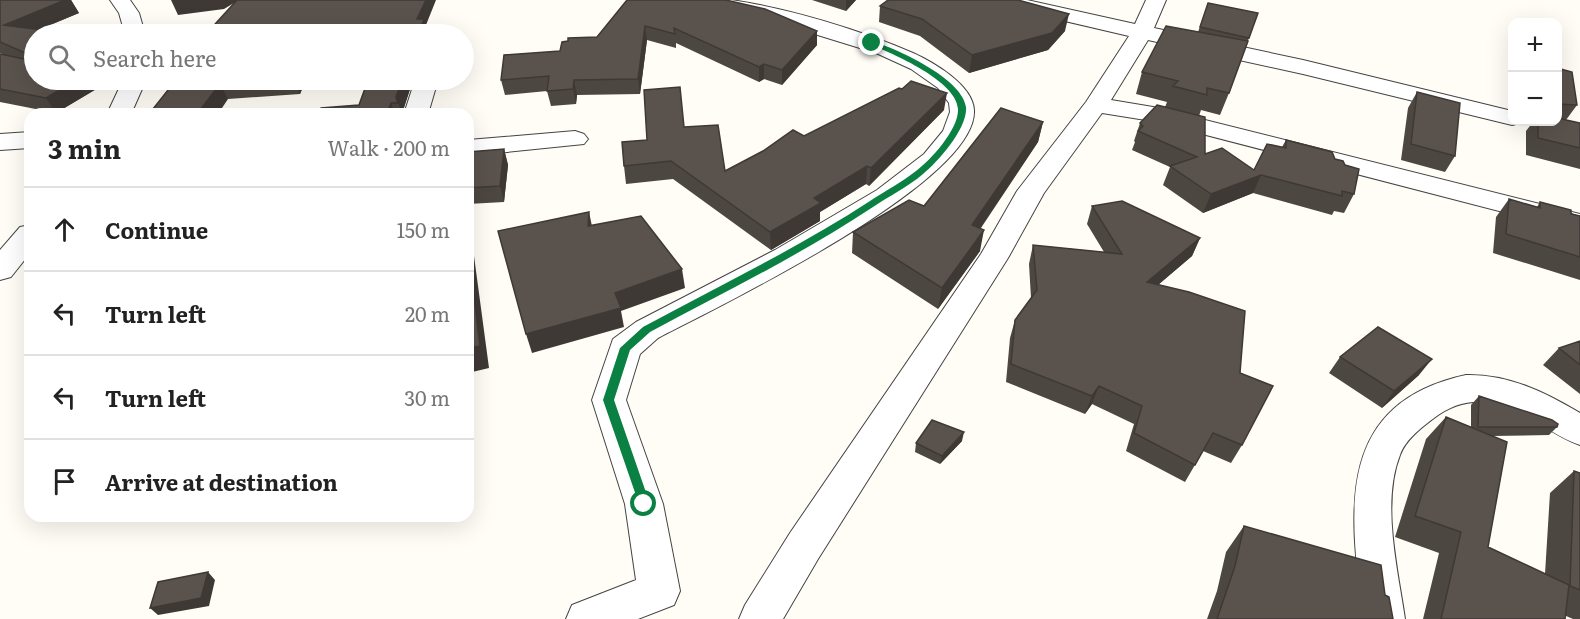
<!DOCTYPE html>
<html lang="en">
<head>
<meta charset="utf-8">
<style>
	:root { --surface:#fff; --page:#f6f6f6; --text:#222; --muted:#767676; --line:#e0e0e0 }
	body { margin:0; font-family:Literata,serif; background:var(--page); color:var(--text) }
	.controls { position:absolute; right:18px; top:18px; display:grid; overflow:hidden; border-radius:12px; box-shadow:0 6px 24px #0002 }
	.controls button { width:54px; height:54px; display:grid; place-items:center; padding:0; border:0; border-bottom:2px solid var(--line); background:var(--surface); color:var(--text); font:30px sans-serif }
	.stop { position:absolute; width:18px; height:18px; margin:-14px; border:4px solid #0b8043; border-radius:50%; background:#fff }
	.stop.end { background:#0b8043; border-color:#fff; box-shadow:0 2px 6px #0008 }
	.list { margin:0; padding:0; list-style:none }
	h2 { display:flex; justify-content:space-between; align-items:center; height:78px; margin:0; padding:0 24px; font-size:26px }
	h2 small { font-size:20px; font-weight:400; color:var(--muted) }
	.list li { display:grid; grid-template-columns:39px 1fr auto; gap:18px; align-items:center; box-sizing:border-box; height:84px; padding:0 24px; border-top:2px solid var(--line) }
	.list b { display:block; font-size:22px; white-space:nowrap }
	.list em { font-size:20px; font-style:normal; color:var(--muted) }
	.icon { flex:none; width:33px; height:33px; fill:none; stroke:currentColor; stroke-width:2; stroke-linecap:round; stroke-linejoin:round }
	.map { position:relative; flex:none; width:1580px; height:619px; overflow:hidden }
	.search { position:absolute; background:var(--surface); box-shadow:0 6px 24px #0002; left:24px; top:24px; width:450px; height:66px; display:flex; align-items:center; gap:15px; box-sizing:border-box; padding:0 21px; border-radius:33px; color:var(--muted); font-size:22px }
	.panel { position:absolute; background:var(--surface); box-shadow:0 6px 24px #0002; left:24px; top:108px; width:450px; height:414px; border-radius:18px }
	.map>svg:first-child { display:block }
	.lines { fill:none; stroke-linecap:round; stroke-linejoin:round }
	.minor-casing { stroke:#444; stroke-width:2 }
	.minor { fill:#fff; fill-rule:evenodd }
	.wall { fill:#4d4742 }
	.shaded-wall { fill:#3f3936 }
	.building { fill:#5a524d; stroke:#3f3936; stroke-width:1.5 }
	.route { fill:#0b8043 }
</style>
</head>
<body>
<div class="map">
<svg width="1580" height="619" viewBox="0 0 1580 619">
	<rect width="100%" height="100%" fill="#fffdf5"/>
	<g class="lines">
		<g class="minor-casing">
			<path id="minor" d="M110,0H130L139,13L145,34H125L119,13Z
				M690,0C703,0 717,0 731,0C787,8 861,30 913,53C933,62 973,85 974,110C978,182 719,306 658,338L640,354L626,400L663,504L680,591L674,605L638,619H566L572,605L636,580L625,504L592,400L613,339L636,322L775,250L877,190L924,154L943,131L950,112L949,103L938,88L911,69L876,53L795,28L693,4Z
				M989,0H1027L1135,24L1146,0H1166L1154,28L1303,60L1512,111V122H1522L1521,123L1512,125L1303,74L1148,40L1111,100L1153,107L1580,214V232L1152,121L1102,113L1044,193L1008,258L818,559L783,619H739L745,605L790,533L981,254L1017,191L1086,102L1129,36L992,4Z
				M123,80H146L131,114H107Z
				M415,80H438L428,114H404Z
				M575,131L584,134L588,139L584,144L468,156V140Z
				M30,132V148L0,150V134Z
				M30,225V253L11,277L0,280V250L20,227Z
				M1466,375C1508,374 1545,392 1580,413V445C1550,435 1526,409 1494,403C1471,399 1452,404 1434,418C1422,427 1405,440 1400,455C1381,503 1398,570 1405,619H1363C1350,513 1333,404 1466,375Z"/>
		</g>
		<use href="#minor" class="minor"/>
	</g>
	<path class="wall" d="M0,0H71L79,13L38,30L66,33L67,34H34V80L98,88L56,113L0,102V54H2L0,53Z
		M627,0L817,45L782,85L764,79L759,82L676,43V48L647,40L640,94L577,95L576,104L551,106L547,91L505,95L501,80L560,51L597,37Z
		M812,0H856L846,11Z
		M1020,1L1065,31L1048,50L969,73L920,36L879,22L880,6Z
		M1208,3L1258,13L1229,93L1220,115L1201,110L1199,116L1205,154L1254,170L1282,147L1286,140L1354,194L1344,213L1334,211L1332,215L1253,193L1203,213L1163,185L1170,167L1132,150L1135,142L1134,141L1140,123L1165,107L1167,102L1136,94L1142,72L1198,32Z
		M1557,68L1577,105L1566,120L1580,123V169L1526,155V131L1533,122H1557Z
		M176,80H306L300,94L228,99Z
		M368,80H413L402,114H318L359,105Z
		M1417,92L1455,156L1445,172L1401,160L1408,108Z
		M944,110L869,186L866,184L820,212V221L771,250L673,179L626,184L624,166L647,140L684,127L725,171L763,151L804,136Z
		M1043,122L1038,142L981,228L980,251L938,309L852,253L853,232L924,206Z
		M504,149L508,165L504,202L468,204V152Z
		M1509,199L1537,207L1540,202L1580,216V280L1493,253L1496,217Z
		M1092,206L1200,238L1192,256L1158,285L1240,373L1242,445L1231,463L1203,451L1185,482L1126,451L1134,424L1092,404L1085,414L1006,382L1010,338L1015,320L1031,298L1029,264L1033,245L1104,252L1087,224Z
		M1580,341V394L1543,365L1559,348Z
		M1340,357L1419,375L1382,408L1329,373Z
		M1479,396L1557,427L1549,435L1491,436L1488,547L1545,574L1550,493L1574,471L1580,473V619H1573L1566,616L1565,619H1423L1439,553L1395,537L1426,439L1446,417L1471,427V405Z
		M962,441L940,464L915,452L916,443Z
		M1244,526L1385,595L1393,619H1207L1217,591L1226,552Z"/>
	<path class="shaded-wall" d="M65,0H71L79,13L14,40L4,25Z
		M171,0H239L224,9L178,15Z
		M426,0H436L426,25L429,34H419L417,19Z
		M846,0H856L846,11Z
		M1069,14L1065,31L1048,50L969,73L972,55Z
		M645,26L647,40L640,94L638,79Z
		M817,31V45L782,85V70Z
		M34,52V61L30,55Z
		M764,64V79L759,82V67Z
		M76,80H92L98,88L56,113L46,98Z
		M293,80H306L300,94Z
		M402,80H413L402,113L396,97Z
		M574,80L577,95L576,104L573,89Z
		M220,84L228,99L218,114H197Z
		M947,93L944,110L869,186L871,168Z
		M391,103L395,114H387Z
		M1043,122L1038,142L968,246L972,225Z
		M504,149L508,165L504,202L500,186Z
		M867,166L866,184L820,212V221L771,250L770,232L814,198Z
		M1261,175L1253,193L1203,213L1211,194Z
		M589,212L593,231L588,226Z
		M984,230L980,251L938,309L942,288Z
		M468,238L474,256L489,368L468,373Z
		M1200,238L1192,256L1139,301L1147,282Z
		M682,269L685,288L621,311L624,327L532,353L526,334L615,293Z
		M1432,359L1419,375L1382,408L1394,391Z
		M1099,386L1092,404L1085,414L1092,396Z
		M964,432L962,441L940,464L942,456Z
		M208,572L215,580L209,606L158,615L150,608Z"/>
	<path class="building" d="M0,0H65L4,25L66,33L64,34H34V52L30,55L0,42Z
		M237,0H426L417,19H424L419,34H206Z
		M627,0H726L765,9L817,31L782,70L764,64L759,67L674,28L675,34L645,26L638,79L574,80L573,89L547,91L549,76L501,80L504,55L560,51L562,42L568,41V38L597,37Z
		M888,0H1018L1069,14L1052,33L972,55L922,19L880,6Z
		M1208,3L1258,13L1249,38L1200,27Z
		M1166,26L1248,41L1229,93L1207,88V95L1173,86L1178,81L1142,72Z
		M0,54L34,61V80H76L46,98L0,89Z
		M1557,68L1572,72L1577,105L1557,104Z
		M176,80H280L220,84L197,114H149Z
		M368,80H402L396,97L398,103H391L387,114H318L321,108L359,105Z
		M911,81L947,93L871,168L867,166L814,198L821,203L770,232L671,161L624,166L622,142L647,140L644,90L680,87L684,127L718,125L725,171L763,151L793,130L804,136L899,88L902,89Z
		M1417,92L1460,103L1455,156L1411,144Z
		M1157,105L1205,117V154L1222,148L1254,170L1267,144L1286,148V140L1332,152L1335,159L1343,161L1345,165L1359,169L1354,194L1342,191V196L1261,175L1211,194L1170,166L1197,157L1138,131L1143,126L1140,123Z
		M1001,108L1043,122L972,225L984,230L942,288L853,232L909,200L924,206Z
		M1557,118L1580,123V148L1538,138V122H1557Z
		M504,149L500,186L468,188V152Z
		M1509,199L1540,208V202L1571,210V214L1580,216V257L1506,234Z
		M1122,201L1200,238L1147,282L1189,292L1245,311L1240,373L1273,386L1242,445L1213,433L1195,465L1134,433L1142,406L1099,386L1092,396L1011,364L1015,320L1037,290L1033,245L1122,254L1092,206Z
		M589,212L588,226L641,216L682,269L615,293L621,308L526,334L498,231Z
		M468,246L480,346L468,348Z
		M1378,327L1432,359L1394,391L1340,357Z
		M1580,341V365L1559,348Z
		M1479,396L1552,420L1558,424L1557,427H1478Z
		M1446,417L1507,442L1488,547L1569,585L1565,619H1441L1461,532L1415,516Z
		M932,420L964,432L942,456L916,443Z
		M1574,471L1580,473V590L1570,586Z
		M1244,526L1381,565L1385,595L1389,597L1393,619H1217L1235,566Z
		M208,572L201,598L150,608L158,582Z"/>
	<path class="route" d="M872,41C897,49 962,78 966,107C968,128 938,162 923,174C908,187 889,196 873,207C802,254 725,292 650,332L630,350L614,400L650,504L644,509L640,507L603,400L620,348L643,327C719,286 798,248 870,201C885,191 902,182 916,171C931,160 959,129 958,109C957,81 892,53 869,44Z"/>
</svg>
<div class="controls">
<button>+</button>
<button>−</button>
</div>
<div class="stop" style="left:644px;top:504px"></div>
<div class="stop end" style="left:872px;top:43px"></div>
<div class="search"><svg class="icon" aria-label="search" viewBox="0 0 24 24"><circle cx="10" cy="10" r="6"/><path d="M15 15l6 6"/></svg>Search here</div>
<section class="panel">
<h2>3 min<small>Walk · 200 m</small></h2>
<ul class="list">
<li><svg class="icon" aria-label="ahead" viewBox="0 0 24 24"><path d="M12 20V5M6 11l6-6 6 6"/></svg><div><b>Continue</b></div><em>150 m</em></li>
<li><svg class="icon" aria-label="left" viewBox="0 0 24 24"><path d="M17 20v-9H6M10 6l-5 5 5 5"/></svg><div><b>Turn left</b></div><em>20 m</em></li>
<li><svg class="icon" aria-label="left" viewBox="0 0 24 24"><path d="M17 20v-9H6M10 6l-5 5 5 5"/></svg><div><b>Turn left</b></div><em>30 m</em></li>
<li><svg class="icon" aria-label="arrive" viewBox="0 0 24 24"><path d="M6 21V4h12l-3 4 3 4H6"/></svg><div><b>Arrive at destination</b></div></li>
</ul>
</section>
</div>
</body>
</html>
